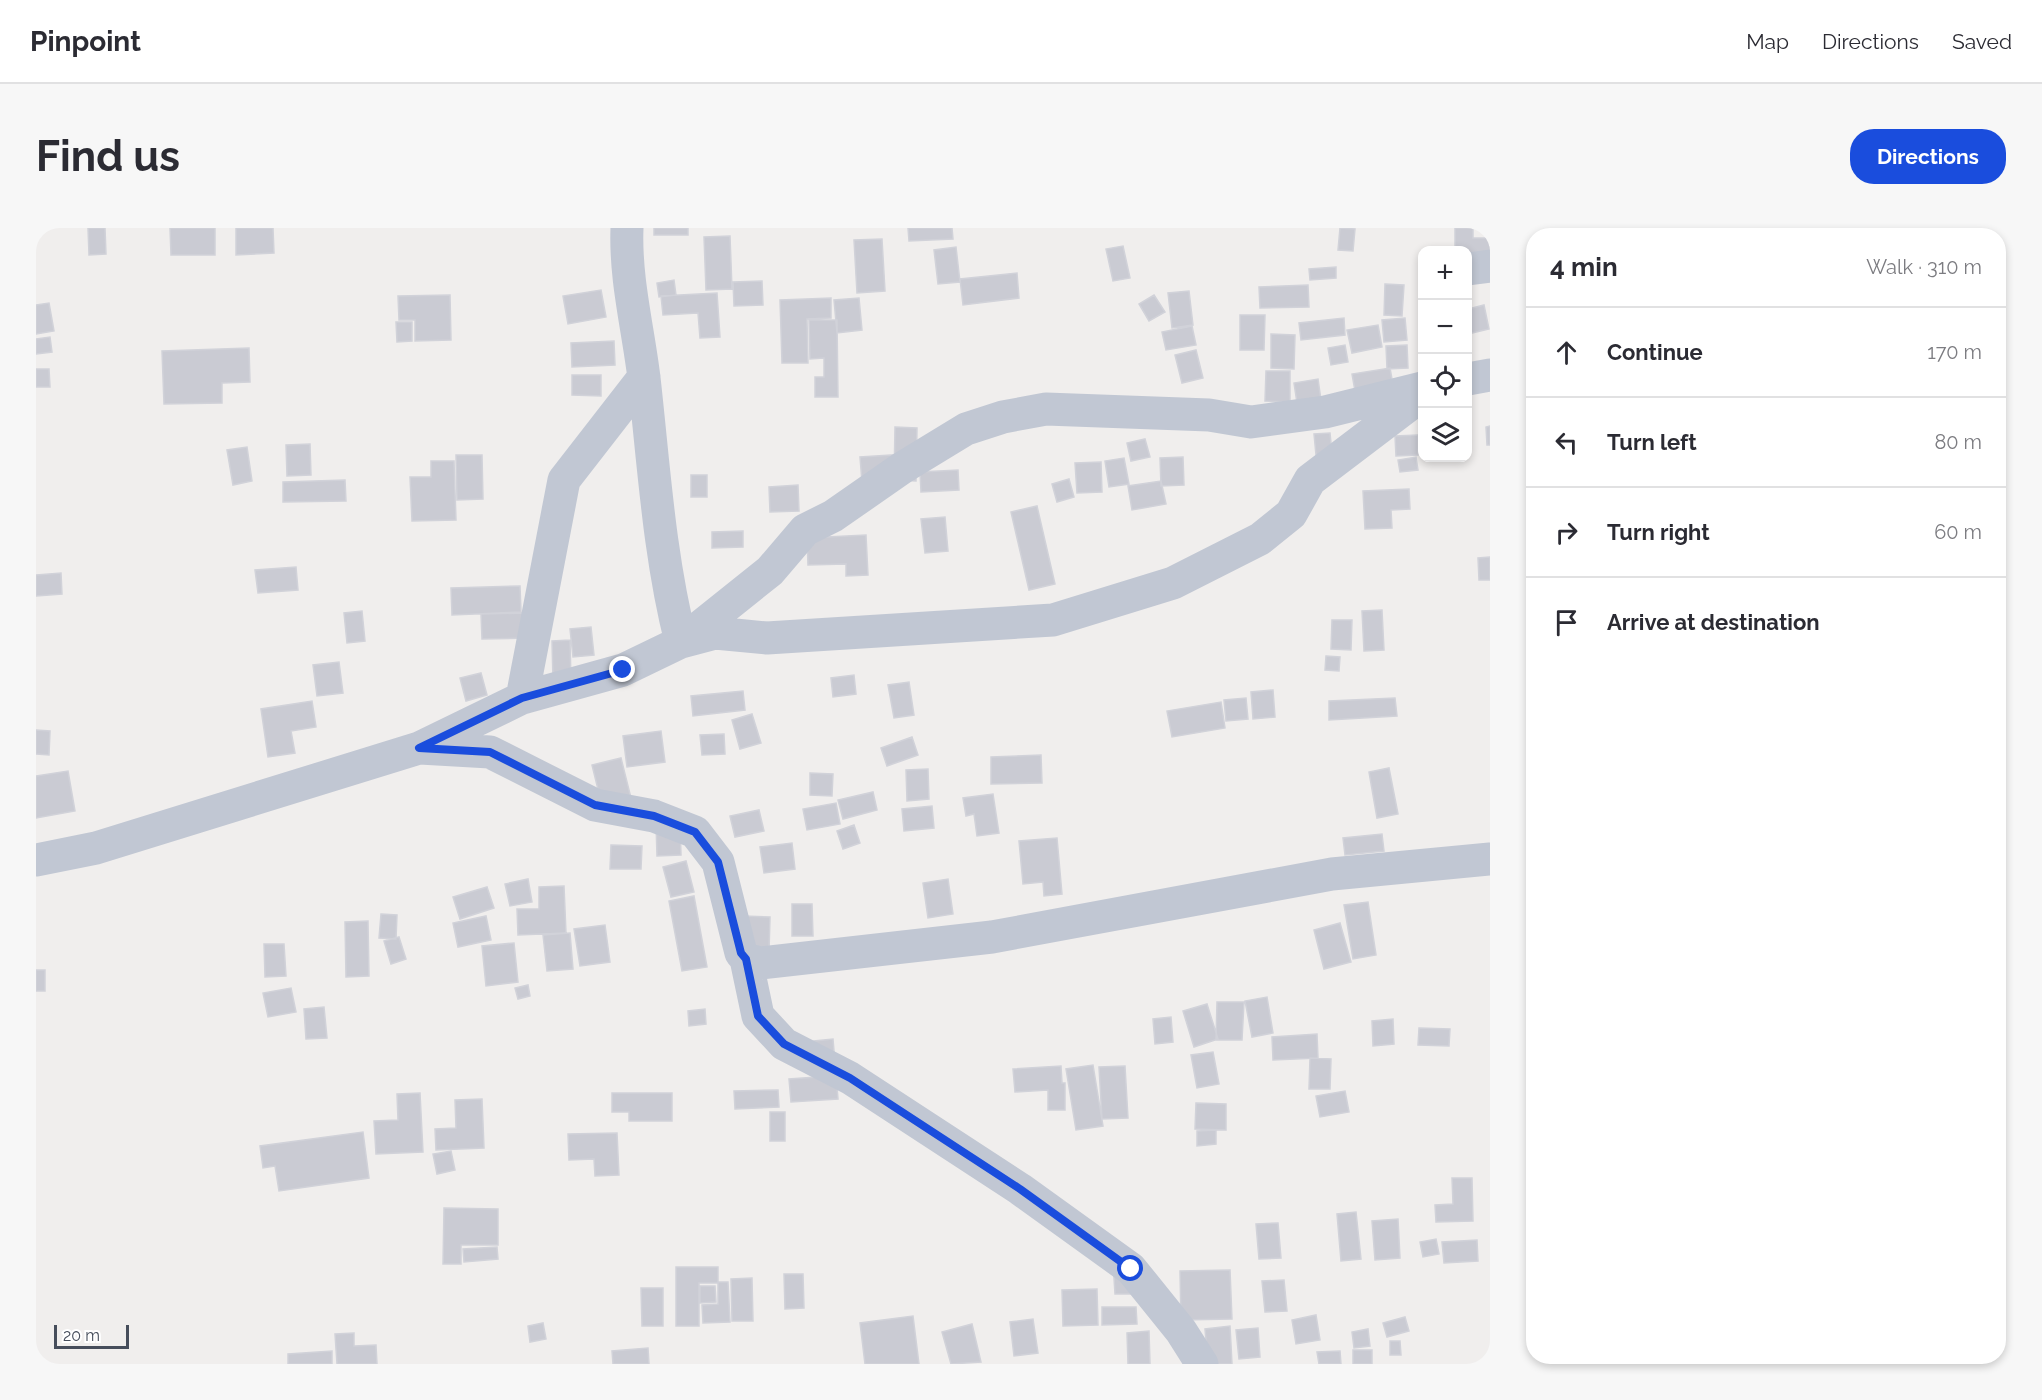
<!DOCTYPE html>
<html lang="en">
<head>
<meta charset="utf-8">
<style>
	:root { --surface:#fff; --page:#f7f7f7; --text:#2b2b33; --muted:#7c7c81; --line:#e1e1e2; --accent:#1a4ddd }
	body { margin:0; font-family:Raleway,sans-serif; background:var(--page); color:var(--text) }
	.controls { position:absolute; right:18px; top:18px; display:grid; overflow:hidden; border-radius:12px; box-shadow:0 3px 9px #0003 }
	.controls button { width:54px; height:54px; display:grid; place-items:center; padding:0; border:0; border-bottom:2px solid var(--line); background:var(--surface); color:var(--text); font:30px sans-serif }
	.scale { position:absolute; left:18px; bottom:15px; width:75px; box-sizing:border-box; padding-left:6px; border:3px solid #464d5b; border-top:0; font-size:16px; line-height:21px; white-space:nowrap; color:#464d5b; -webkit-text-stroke:4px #fff; paint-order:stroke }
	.stop { position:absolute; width:18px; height:18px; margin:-14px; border:4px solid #1a4ddd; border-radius:50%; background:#fff }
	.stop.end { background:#1a4ddd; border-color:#fff; box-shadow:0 2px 6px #0008 }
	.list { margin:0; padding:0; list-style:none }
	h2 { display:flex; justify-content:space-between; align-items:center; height:78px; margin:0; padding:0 24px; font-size:26px }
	h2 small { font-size:20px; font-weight:400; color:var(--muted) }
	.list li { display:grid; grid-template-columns:39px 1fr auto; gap:18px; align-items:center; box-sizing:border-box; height:90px; padding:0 24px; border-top:2px solid var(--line) }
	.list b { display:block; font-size:22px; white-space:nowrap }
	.list em { font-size:20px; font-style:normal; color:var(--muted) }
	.icon { flex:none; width:33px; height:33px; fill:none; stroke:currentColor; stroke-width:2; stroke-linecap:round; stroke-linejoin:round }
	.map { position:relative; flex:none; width:1454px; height:1136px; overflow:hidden; border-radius:24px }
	header { display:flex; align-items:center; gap:36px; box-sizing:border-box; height:84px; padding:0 30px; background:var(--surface); border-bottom:2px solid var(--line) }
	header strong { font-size:28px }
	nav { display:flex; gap:33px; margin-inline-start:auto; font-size:21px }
	.intro { display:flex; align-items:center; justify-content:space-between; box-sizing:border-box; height:144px; padding:0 36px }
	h1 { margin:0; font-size:42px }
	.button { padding:15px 27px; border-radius:24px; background:var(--accent); color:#fff; font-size:21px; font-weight:700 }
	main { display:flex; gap:36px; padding:0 36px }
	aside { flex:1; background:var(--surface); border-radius:24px; box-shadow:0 3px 9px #0003 }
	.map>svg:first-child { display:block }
	.building { fill:#cacbd3; stroke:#d1d2d9; stroke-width:1.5 }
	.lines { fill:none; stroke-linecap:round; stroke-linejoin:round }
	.minor { stroke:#c1c7d3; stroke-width:33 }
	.route { stroke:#1a4ddd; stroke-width:8 }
</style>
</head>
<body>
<header>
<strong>Pinpoint</strong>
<nav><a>Map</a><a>Directions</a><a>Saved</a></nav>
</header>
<div class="intro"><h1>Find us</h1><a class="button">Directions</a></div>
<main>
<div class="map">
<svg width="1454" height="1136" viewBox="0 0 1454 1136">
	<rect width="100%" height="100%" fill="#f0eeed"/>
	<path class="building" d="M52,0H69L70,26L53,27Z
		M134,0H179V27H135Z
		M200,0H237L238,25L200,27Z
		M618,0H652V7H618Z
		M872,0H916L917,11L873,13Z
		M1304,0L1319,1L1317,23L1302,22Z
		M1419,0H1437V10H1454V35H1432V22H1419Z
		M694,8L696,61L670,62L668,9Z
		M846,11L849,63L821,65L818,12Z
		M1087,18L1094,50L1077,53L1070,21Z
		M920,19L924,54L902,56L898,22Z
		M1300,39V50L1274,52L1273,41Z
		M981,45L983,70L927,77L924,51Z
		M638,52L640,67L623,69L621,55Z
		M726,53L727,77L698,78L697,54Z
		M1349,56L1368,57L1366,88L1348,87Z
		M1272,57L1273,79L1224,80L1223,59Z
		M565,62L570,89L532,96L527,68Z
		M1153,63L1157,97L1136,100L1132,65Z
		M681,65L684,109L664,110L662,85L627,87L625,68Z
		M414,67L415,112L379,113V92H363L362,68Z
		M1118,67L1129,84L1113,93L1103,76Z
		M795,70V90L771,91L772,135H746L744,72Z
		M823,70L826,102L801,105L798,72Z
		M13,75L18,103L0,106V77Z
		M1448,77L1453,101L1432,106V81Z
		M1204,87H1229L1228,122H1204Z
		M1308,90L1309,107L1265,112L1263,95Z
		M1369,90L1371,112L1348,114L1346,92Z
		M773,92H801L802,169H779V149H788V130L774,131Z
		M360,94H376V113L361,114Z
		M1342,97L1346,119L1316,125L1311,102Z
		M1156,98L1160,117L1130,122L1126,104Z
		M1235,106L1259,107L1258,141L1235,140Z
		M14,109L16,124L0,126V111Z
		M578,113L579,137L536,139L535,115Z
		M1309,117L1312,134L1295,137L1292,120Z
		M1371,117L1372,140L1351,141L1350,118Z
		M213,120L214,154L186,155V175L128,176L126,123Z
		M1160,122L1167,150L1146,155L1139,127Z
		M1354,140L1357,157L1319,163L1316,146Z
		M0,141H13L14,159H0Z
		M1230,143H1254V174L1229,173Z
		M536,147H565V168L536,167Z
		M1282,151L1285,172L1261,175L1258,155Z
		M1454,198V217H1451L1450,199Z
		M859,199L881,200L880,253L858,252Z
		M1294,205L1296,225L1280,227L1278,206Z
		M1382,207V227L1360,228L1359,208Z
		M1109,211L1114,229L1095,233L1091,215Z
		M274,216L275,247L251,248L250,217Z
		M211,219L216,253L197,257L191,222Z
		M420,227H446L447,271L421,272Z
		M857,227L826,254L824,229Z
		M1147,229L1148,257L1125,258L1124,230Z
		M1380,229L1382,242L1364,244L1362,232Z
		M1088,230L1093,256L1073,259L1069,233Z
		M395,233H418L420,292L376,293L374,249H395Z
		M1065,234L1066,264L1041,265L1039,235Z
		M922,242L923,262L885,264L884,244Z
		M655,247H671V269H655Z
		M1033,251L1038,269L1021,274L1016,256Z
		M309,252L310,273L247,274V254Z
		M1125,253L1130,276L1096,282L1092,258Z
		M762,257L763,283L734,284L733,259Z
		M1373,261L1374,281L1355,282L1356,300L1329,301L1327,263Z
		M1001,278L1019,356L993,362L975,284Z
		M909,289L912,323L889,325L885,291Z
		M707,303V319L676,320V304Z
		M830,307L832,347L810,348V336L772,337L771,310Z
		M1454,329V352H1443L1442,330Z
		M260,339L262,362L222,365L219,342Z
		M25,345L26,366L0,368V347Z
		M484,358L485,384L416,387L415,360Z
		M1346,382L1348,422L1328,423L1326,383Z
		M326,383L329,413L311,415L308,385Z
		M490,385L491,410L446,411L445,386Z
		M1296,392H1316L1315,422L1295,421Z
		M555,399L558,427L537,429L534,401Z
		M534,412L535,453H517L516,413Z
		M1290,428L1304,429L1303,443L1289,442Z
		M303,434L307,465L281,468L277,437Z
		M445,445L451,467L430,473L424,450Z
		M818,447L820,466L797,469L795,450Z
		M873,454L878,487L858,490L852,457Z
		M1237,462L1239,489L1217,491L1215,464Z
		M707,463L709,482L657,488L655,468Z
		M1210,470L1212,491L1190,493L1188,472Z
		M1359,470L1361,488L1293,492V473Z
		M276,473L280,499L255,503L259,525L232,529L225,481Z
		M1185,474L1189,500L1136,509L1131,483Z
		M716,486L725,515L704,521L696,492Z
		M0,502L14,503L13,527L0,526Z
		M625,503L629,534L591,539L587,508Z
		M688,506L689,526L666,527L664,507Z
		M876,509L882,527L851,538L845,520Z
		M1005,527L1006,555L955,556V529Z
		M585,530L599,586L570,594L556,537Z
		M1353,540L1362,586L1341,590L1333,544Z
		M892,541L893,571L871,573L870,542Z
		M32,543L39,583L0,590V548Z
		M774,545L797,546L796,568L774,567Z
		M837,564L841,582L807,591L802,572Z
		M957,566L963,605L941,608L938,586L930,588L927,570Z
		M800,575L804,596L771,602L767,581Z
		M896,578L898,600L868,603L866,581Z
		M723,582L728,603L699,609L694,588Z
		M644,594L645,627L621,628L620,595Z
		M818,597L824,615L807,621L801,603Z
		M1346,606L1348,623L1309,627L1307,610Z
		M1021,610L1026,666L1008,668L1007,654L987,656L983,613Z
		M756,615L759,641L728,645L724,619Z
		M575,617L606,618L605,641H574Z
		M650,633L658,664L635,669L627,639Z
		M492,651L496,674L474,678L469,656Z
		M912,651L917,686L892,690L887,655Z
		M528,658L530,705L482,707L481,681H503V659Z
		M451,659L458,680L424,691L417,669Z
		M658,668L671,739L646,743L633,673Z
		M1332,674L1340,727L1317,731L1308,677Z
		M756,676H776L777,708H756Z
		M345,686L361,687L360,711L343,710Z
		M450,688L455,712L422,719L417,695Z
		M707,688L734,689L733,724H707Z
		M332,693L333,748L310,749L309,694Z
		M1304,695L1315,734L1288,741L1278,702Z
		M569,697L574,734L544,738L538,701Z
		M534,705L537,741L511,743L507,707Z
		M363,709L370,731L355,736L348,713Z
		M478,715L482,754L450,758L446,718Z
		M228,716H248L250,748L229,749Z
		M0,742H9V763H0Z
		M492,757L494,768L482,771L479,760Z
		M255,760L260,784L232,789L227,765Z
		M1231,769L1237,805L1216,809L1209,773Z
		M1181,774H1208L1206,812H1180Z
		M1171,776L1182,811L1158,819L1147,783Z
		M288,779L291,810L270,811L268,781Z
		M669,781L670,796L653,798L652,783Z
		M1135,789L1137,814L1119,816L1117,791Z
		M1357,791L1358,816L1337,818L1336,793Z
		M1383,800L1414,801L1413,818L1382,817Z
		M1281,806L1282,830L1237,832L1236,809Z
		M797,811L802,871L755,874L753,851L781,849L778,813Z
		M1177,824L1183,856L1161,860L1155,827Z
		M1274,830L1295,831L1294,861H1273Z
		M1057,837L1067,898L1040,902L1030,841Z
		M1025,838L1026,855H1029V882H1012V862L979,864L977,841Z
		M1089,838L1092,890L1066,891L1063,839Z
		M742,862L743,879L699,881L698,863Z
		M1309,863L1313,884L1284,889L1280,868Z
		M384,865L387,924L340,926L338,893L362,892L361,866Z
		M576,865H636V893H593V884H576Z
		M446,871L448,920L400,922L399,901L420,900L419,872Z
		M1160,875L1190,876V902L1159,901Z
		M734,884H749V913H734Z
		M1180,902V916L1161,918V903Z
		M327,904L333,950L243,963L239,938L227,940L224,918Z
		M581,905L583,947L559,948L558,931L533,932L532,906Z
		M415,923L419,942L401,946L397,926Z
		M1416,950H1436L1437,993L1400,994L1399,977L1417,976Z
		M408,980L462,981V1017H425V1036H407Z
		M1320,984L1325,1031L1305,1033L1301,986Z
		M1362,991L1364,1030L1339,1032L1336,993Z
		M1242,995L1245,1030L1223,1031L1220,996Z
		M1400,1011L1403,1026L1387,1029L1384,1014Z
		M1441,1012L1442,1033L1408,1035L1406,1014Z
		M461,1019L462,1031L428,1034L427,1021Z
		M1077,1034L1096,1066H1079Z
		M640,1039H682V1055H663V1098H640Z
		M1194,1042L1196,1091L1145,1092L1144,1043Z
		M748,1046H767L768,1080L749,1081Z
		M716,1050L717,1093H696L695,1051Z
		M1248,1052L1251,1083L1229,1084L1226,1053Z
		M682,1054H692L694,1094L667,1095L666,1077L682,1076Z
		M664,1058H679L680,1074L664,1075Z
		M605,1060H627V1098H606Z
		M1061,1061L1062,1097L1027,1098L1026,1062Z
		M1066,1079H1100L1101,1096L1066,1097Z
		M1280,1087L1284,1112L1260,1116L1256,1092Z
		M877,1088L883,1136H829L824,1095Z
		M1369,1089L1373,1103L1351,1109L1347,1095Z
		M997,1091L1002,1125L978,1128L974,1094Z
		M507,1095L510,1111L494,1114L492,1098Z
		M936,1096L945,1134L915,1136L906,1104Z
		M1194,1098L1196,1136H1172L1169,1101Z
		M1222,1100L1224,1129L1203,1131L1200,1102Z
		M1332,1101L1334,1118L1318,1120L1316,1104Z
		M1113,1103L1114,1136H1092L1091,1105Z
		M318,1105V1118L340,1117L341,1136H301L299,1106Z
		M1354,1113H1364L1365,1127H1354Z
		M612,1120L613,1136H577L576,1123Z
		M1317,1122H1336V1136H1317Z
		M296,1123V1136H252V1126Z
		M1304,1123L1305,1136H1283L1281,1124Z"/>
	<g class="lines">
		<path class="minor" d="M591,0C589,51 602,100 608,150C618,239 623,327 645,414
			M1432,41L1454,38
			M1432,151L1454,147
			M649,411L734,343L769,302L797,288L866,240L930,201L967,189L1010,181L1173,187L1215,194L1289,184L1386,160
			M486,470L528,252L608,149
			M384,520L454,524L559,577L618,588L659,604L682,634L705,725L710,731L722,788L748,816L814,850L984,961L1095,1041L1145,1103L1166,1136
			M0,632L60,620L383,520L486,470L587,442L645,414L679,405L731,410L1017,392L1137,355L1224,311L1255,286L1274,252L1386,167
			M710,731L724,735L956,709L1296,646L1454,631"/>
	</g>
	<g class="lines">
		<path class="route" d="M587,442L486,470L383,520L454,524L559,577L618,588L659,604L682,634L705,725L710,731L722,788L748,816L814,850L984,961L1095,1041"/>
	</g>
</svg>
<div class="controls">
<button>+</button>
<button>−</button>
<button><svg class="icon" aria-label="locate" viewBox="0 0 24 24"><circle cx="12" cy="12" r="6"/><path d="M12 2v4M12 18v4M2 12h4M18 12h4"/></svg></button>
<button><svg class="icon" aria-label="layers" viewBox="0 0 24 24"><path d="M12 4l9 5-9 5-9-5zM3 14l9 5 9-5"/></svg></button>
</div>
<div class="scale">20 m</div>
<div class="stop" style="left:1095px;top:1041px"></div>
<div class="stop end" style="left:587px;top:442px"></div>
</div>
<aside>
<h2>4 min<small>Walk · 310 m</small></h2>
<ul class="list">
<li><svg class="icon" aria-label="ahead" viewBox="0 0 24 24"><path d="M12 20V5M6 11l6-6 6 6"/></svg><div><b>Continue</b></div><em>170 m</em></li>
<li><svg class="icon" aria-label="left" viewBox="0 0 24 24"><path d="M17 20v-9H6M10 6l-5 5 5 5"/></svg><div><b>Turn left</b></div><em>80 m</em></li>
<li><svg class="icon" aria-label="right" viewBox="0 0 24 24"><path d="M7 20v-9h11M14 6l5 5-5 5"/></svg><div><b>Turn right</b></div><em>60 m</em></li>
<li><svg class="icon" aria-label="arrive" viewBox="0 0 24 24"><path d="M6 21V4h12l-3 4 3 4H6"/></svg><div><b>Arrive at destination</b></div></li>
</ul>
</aside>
</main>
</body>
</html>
